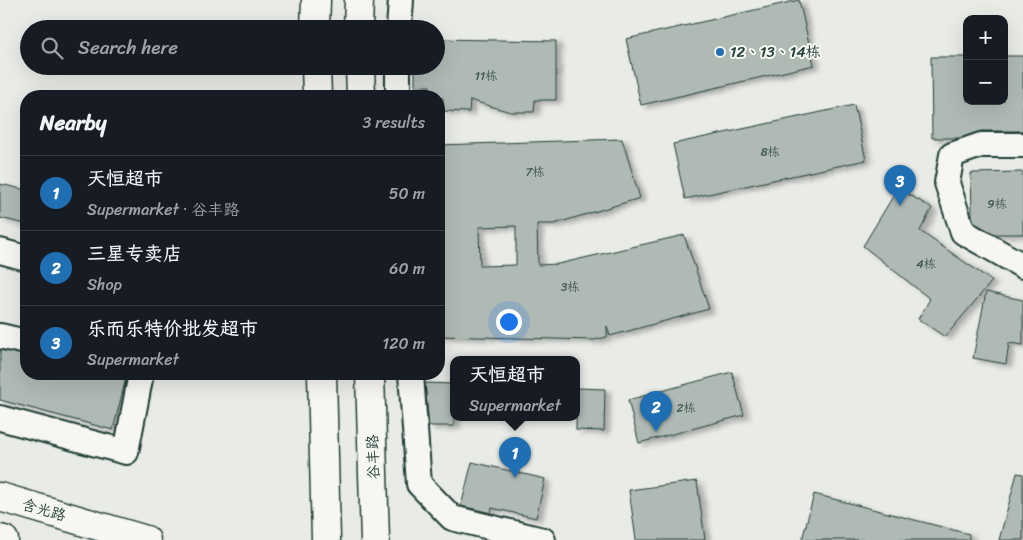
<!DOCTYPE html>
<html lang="en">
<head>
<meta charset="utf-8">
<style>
	:root { --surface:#171b24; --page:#20242c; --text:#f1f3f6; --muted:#9ea1a6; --line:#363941; --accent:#1f6fb2 }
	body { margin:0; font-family:Sriracha,"LXGW WenKai TC",sans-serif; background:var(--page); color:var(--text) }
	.controls { position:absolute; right:15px; top:15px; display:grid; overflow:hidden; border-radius:10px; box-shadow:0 5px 20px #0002 }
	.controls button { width:45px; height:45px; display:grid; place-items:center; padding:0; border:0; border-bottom:1px solid var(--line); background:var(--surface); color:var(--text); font:25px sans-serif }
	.you { position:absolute; left:508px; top:321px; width:18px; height:18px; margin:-12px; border:4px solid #fff; border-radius:50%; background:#1a73e8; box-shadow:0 0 0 8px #1a73e833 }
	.badge { display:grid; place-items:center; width:32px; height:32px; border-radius:50%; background:var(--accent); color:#fff; font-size:16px; font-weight:700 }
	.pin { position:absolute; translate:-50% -41px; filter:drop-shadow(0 1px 2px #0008) }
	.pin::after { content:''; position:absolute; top:26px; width:18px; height:15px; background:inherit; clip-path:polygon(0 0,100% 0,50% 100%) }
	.popup { position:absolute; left:450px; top:356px; width:130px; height:65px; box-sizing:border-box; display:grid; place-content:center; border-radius:10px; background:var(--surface); filter:drop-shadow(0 1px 4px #0005); font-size:16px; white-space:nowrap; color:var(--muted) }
	.popup b { font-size:19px; color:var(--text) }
	.popup::after { content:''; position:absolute; left:50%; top:100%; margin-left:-10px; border:10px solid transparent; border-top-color:var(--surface) }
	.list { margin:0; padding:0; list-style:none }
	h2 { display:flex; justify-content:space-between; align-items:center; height:65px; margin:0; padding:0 20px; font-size:21px }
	h2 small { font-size:16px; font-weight:400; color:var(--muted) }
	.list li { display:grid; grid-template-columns:32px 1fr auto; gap:15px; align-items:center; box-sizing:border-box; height:75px; padding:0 20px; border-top:1px solid var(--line) }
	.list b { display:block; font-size:19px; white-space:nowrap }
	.list p { margin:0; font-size:16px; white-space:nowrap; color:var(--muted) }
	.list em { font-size:16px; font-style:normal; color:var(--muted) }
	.icon { flex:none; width:28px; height:28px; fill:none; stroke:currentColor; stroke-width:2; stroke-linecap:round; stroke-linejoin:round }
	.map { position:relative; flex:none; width:1023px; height:540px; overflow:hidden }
	.search { position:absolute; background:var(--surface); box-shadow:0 5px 20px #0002; left:20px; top:20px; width:425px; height:55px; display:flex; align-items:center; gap:12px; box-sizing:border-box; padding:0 18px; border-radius:28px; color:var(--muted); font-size:19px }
	.panel { position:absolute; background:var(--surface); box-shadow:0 5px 20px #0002; left:20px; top:90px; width:425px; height:290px; border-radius:20px }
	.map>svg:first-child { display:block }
	.building { fill:#b0bab5; stroke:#1f3d34; fill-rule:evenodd; filter:url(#shadow) }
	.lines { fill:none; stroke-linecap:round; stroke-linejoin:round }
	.minor-casing { stroke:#1f3d34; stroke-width:28 }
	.tertiary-casing { stroke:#1f3d34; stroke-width:31 }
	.primary-casing { stroke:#1f3d34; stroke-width:31 }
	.minor { stroke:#f6f6f2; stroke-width:24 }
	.tertiary { stroke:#f6f6f2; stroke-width:28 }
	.primary { stroke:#f6f6f2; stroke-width:28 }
	.poi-dot { fill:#1f6fb2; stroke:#f6f6f2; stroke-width:2 }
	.labels { text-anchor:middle; stroke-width:4; stroke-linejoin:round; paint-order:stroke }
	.number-label { font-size:12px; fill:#435c54 }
	.poi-label { font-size:15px; fill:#1f3d34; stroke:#f6f6f2; text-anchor:start }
	.street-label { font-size:15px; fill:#1f3d34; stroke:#f6f6f2 }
</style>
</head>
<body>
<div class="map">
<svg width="1023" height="540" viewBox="0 0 1023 540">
	<defs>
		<filter id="shadow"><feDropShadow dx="5.5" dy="3" stdDeviation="2.5" flood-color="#0004"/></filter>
	</defs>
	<rect width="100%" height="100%" fill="#e9ebe7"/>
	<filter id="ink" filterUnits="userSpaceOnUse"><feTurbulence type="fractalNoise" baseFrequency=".02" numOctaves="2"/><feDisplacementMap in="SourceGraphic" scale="10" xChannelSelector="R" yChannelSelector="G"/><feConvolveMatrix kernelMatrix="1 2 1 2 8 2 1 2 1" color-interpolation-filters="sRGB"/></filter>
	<g filter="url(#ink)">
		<path class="building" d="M799,0L814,65L641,105L626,39Z
			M436,39L556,41V100H535L534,112H510L470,100L469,112L443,111V98L430,96V86H415V66H436Z
			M1004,56H1023V131H981L960,138H932L931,57H967V101H1004Z
			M854,105L866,160L685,199L673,144Z
			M622,139L640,198L554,224H537L538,265L558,264L684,235L709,309L610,336L607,326V337L594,340L439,336V266H442V227H439V145ZM516,226V265L480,266L479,227Z
			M1023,172V234H995L974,223L972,216L971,173Z
			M0,184L26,190V224L0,218Z
			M898,188L932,208L920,231L992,281L945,337L918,319L930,299L863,246Z
			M986,292L1023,300V345L1009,343L1006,364L973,358Z
			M0,350L26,355V374H127L113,430L0,400Z
			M732,372L744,415L639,443L628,400Z
			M425,383L454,384V426H429Z
			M576,388L605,389L604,431L576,430Z
			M472,462L545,479L536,518L492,508L491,513L461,506Z
			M1017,473L1023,474V540H999Z
			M697,481L705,540H636L629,490Z
			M814,494L969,534V540H802Z"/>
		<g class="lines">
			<g class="minor-casing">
				<path id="minor" d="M399,29L401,0
					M398,66V96
					M1023,145H981L952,155L947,183L963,232L1023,266
					M0,251L26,258
					M0,336L26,342
					M411,374L419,484L452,518L543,540
					M0,418L126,452L141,374"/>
			</g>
			<g class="tertiary-casing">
				<path id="tertiary" d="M315,29L316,0
					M358,29L359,0
					M316,66L317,96
					M360,66L361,96
					M322,374L326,540
					M370,374L375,540"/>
			</g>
			<g class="primary-casing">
				<path id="primary" d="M0,497L146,540
					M0,539L4,540"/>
			</g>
			<use href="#minor" class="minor"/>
			<use href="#tertiary" class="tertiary"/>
			<use href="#primary" class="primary"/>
		</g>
	</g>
	<circle class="poi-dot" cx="720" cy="52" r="5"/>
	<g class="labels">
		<g class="number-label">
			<text x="486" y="80">11栋</text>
			<text x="770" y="156">8栋</text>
			<text x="535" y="176">7栋</text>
			<text x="997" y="208">9栋</text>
			<text x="926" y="268">4栋</text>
			<text x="570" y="291">3栋</text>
			<text x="686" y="412">2栋</text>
		</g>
		<g class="poi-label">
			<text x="730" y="57">12、13、14栋</text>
		</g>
		<g class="street-label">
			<text transform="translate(373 457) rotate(-92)" y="5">谷丰路</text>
			<text transform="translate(44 510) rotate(16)" y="5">含光路</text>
		</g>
	</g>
</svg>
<div class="controls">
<button>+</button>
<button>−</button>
</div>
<div class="you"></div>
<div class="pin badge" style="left:515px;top:478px">1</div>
<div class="popup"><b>天恒超市</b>Supermarket</div>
<div class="pin badge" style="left:656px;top:432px">2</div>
<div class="pin badge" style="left:900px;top:206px">3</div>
<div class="search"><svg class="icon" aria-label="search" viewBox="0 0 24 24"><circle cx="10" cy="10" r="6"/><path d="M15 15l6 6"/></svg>Search here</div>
<section class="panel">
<h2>Nearby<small>3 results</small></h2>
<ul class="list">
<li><span class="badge">1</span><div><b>天恒超市</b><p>Supermarket · 谷丰路</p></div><em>50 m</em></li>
<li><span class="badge">2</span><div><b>三星专卖店</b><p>Shop</p></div><em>60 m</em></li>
<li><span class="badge">3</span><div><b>乐而乐特价批发超市</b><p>Supermarket</p></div><em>120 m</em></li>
</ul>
</section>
</div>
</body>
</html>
